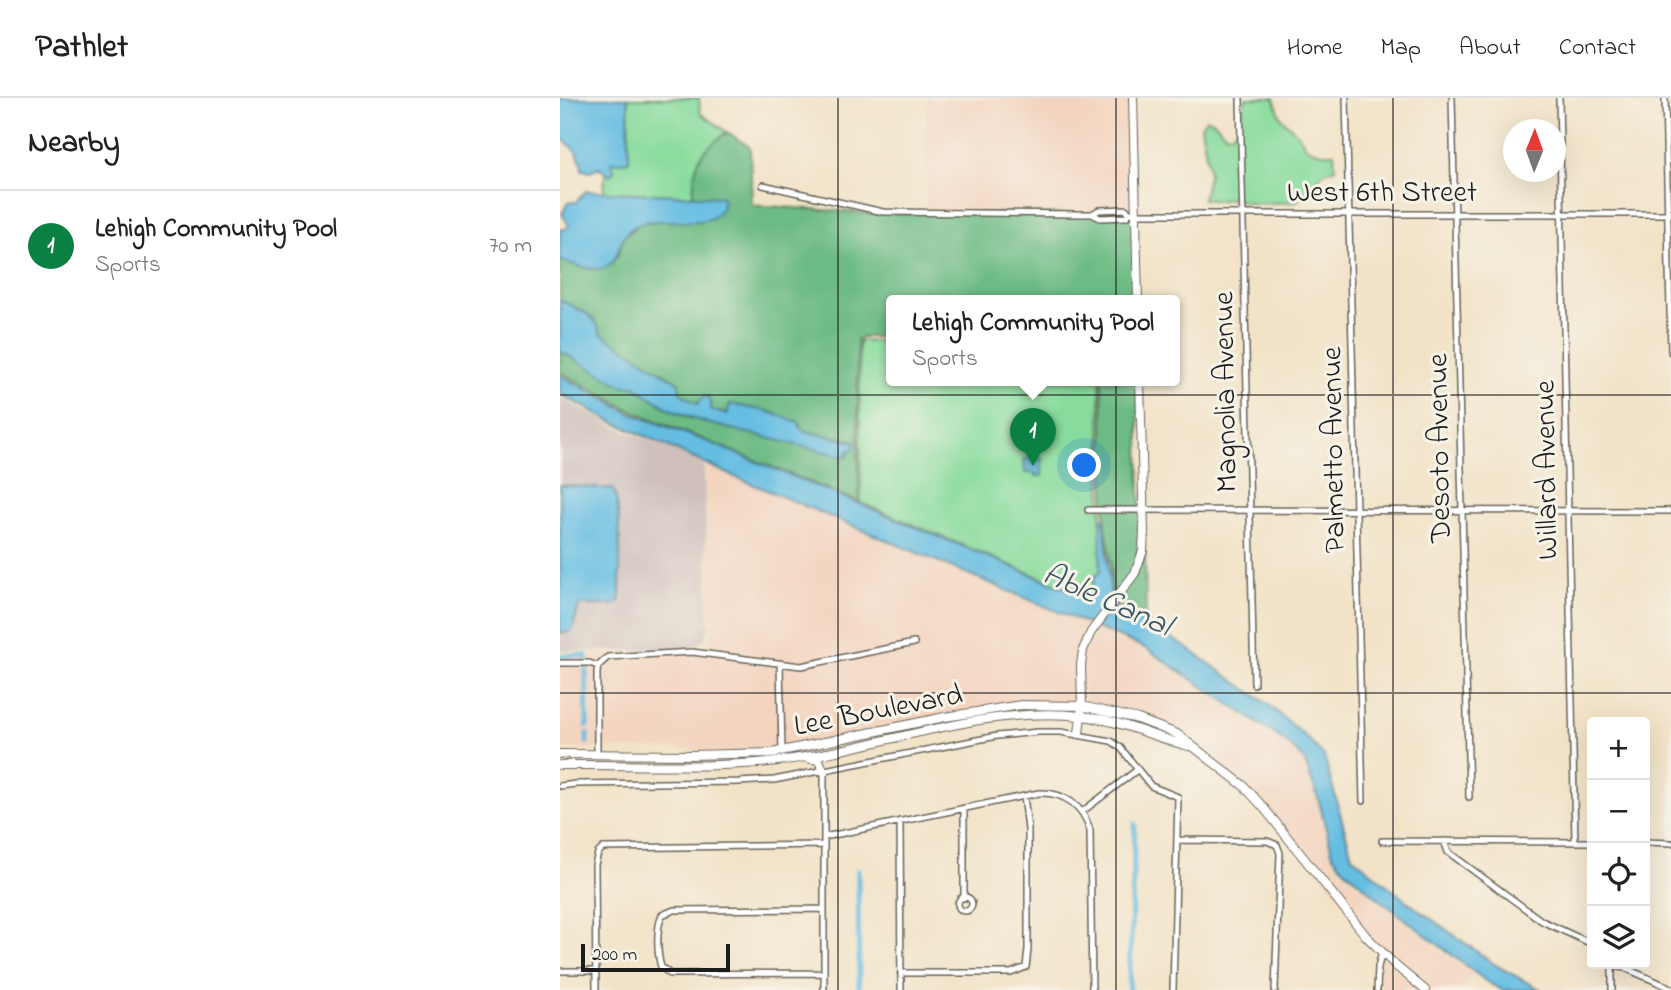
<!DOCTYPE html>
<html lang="en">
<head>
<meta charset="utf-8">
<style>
	:root { --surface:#fff; --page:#f2f2f2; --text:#222; --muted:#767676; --line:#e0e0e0; --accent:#0b8043 }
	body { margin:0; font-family:"Indie Flower",sans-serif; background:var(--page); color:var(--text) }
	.controls { position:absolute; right:21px; bottom:21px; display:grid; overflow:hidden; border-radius:7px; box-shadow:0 7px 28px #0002 }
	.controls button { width:63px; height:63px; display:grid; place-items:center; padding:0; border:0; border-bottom:2px solid var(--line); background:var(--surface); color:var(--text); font:35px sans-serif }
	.compass { position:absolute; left:943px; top:21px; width:63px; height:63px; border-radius:50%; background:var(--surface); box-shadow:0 7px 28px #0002; rotate:1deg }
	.scale { position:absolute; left:21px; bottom:18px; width:149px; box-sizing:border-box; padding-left:7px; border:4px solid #1c1c1c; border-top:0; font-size:19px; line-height:24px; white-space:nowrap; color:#1c1c1c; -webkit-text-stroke:5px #f7f3e8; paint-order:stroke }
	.you { position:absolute; left:525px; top:368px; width:24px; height:24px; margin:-18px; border:5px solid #fff; border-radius:50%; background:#1a73e8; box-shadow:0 0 0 10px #1a73e833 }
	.badge { display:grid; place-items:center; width:46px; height:46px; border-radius:50%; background:var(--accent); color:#fff; font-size:23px; font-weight:700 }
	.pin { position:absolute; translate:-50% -58px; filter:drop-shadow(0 2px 4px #0008) }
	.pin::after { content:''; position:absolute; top:37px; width:24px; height:21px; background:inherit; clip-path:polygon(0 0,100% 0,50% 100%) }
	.popup { position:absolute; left:326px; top:197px; width:294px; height:91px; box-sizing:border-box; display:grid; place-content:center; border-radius:7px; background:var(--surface); filter:drop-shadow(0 2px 5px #0005); font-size:23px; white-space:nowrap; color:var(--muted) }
	.popup b { font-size:26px; color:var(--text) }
	.popup::after { content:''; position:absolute; left:50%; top:100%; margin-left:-14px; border:14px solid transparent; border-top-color:var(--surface) }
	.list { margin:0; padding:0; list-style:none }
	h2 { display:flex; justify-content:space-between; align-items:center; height:91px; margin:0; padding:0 28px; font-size:30px }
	h2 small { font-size:23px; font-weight:400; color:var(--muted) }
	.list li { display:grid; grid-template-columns:46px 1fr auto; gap:21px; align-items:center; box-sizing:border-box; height:112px; padding:0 28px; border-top:2px solid var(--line) }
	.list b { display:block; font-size:26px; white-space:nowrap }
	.list p { margin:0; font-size:23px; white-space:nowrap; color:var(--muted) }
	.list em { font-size:23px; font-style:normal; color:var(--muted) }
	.icon { flex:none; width:38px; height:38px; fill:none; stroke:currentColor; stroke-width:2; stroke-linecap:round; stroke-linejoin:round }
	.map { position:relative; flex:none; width:1111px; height:892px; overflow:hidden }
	header { display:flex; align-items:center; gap:42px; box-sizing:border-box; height:98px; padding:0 35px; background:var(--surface); border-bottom:2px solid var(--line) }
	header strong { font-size:33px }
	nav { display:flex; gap:38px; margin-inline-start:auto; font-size:24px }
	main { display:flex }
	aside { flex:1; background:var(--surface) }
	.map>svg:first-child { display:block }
	.built { fill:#f3d4bf }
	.industrial { fill:#cfc0bb }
	.green { fill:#87db9c; stroke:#527c5c; stroke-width:2 }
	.forest { fill:#6dbb84; stroke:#446c50; stroke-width:2 }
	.water { fill:#65bde2; stroke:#406c7f; stroke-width:2 }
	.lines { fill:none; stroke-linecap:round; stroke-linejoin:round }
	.canal { stroke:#65bde2; stroke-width:5 }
	.street-casing { stroke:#676258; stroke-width:8 }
	.secondary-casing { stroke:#676258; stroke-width:10 }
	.street { stroke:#fff; stroke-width:5 }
	.secondary { stroke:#fff; stroke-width:8 }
	.grid { fill:none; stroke:#1c1c1c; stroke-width:2; stroke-opacity:0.55 }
	.labels { text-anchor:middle; stroke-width:6; stroke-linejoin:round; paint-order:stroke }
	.street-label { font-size:30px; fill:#1c1c1c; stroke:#f7f3e8 }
	.water-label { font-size:32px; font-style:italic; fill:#365461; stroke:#f7f3e8 }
</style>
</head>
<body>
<header>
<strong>Pathlet</strong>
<nav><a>Home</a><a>Map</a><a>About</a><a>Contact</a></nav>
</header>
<main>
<aside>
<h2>Nearby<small></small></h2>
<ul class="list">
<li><span class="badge">1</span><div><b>Lehigh Community Pool</b><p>Sports</p></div><em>70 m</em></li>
</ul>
</aside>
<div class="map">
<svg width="1111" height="892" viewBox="0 0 1111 892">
	<rect width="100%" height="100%" fill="#f7f3e8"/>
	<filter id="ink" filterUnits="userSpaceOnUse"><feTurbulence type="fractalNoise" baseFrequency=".0143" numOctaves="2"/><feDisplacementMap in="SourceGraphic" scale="14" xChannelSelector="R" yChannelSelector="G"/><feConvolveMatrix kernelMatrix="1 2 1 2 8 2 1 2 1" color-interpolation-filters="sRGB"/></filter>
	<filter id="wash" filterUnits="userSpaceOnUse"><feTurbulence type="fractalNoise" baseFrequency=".00686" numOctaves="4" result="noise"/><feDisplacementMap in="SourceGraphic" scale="28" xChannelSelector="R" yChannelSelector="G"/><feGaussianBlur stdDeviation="1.57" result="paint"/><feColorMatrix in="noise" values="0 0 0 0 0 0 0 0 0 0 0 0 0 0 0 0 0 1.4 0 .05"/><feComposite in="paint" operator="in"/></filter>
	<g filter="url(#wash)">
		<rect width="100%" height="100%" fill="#f2e3c8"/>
		<path class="built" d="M366,0H571L573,116L366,115Z
			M146,368L531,530L520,605L461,604L211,652L155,654L127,651L0,650V555L150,556Z
			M536,532L584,552L725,646L742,663L756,701L771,760L783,774L822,807L912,877L899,892H870L839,867L808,836L723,728L638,648L525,605L523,567L525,553Z
			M820,856L861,892H820Z"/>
		<path class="industrial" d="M0,300L62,332L144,365L149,529L145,541L134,549L115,553H0Z"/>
		<path class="green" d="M68,0H139L140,15L167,34C140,55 135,63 133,98L44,94L45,75L49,77L51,64L69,62Z
			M686,0H714L721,20L738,36L746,49L761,55H774L775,70L763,75L748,95L735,104L694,106L671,100L658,103L643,101L649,74L641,28L646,21L654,23L664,35L673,36L678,28Z
			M299,243H331V282H540L542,505L301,405Z"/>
		<path class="forest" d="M167,34L190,49L192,107L308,115L573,116L576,202H331V239H301L297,242L299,404L70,312L0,274V253L74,288L109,311L127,319L286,359L287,353L295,343L245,333L240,330L239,324L206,313L171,307L167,317L151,312V305L138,307L120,295L118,284L39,235L0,202V162L30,171L58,157L64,139L80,125L97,123H134L162,100L133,98C135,60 137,57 167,34Z
			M542,282H578L581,447L572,474L552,503L551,468L545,419Z
			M585,455L586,522L556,506Z"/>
		<path class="water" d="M0,0H68L69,62L65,64H51L55,74L49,77L38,69L30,74L22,72C21,56 13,48 0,40Z
			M26,93L163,99C165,138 106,117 82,125C41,139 78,192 0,162V131H6L9,127L2,116L8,104H16Z
			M0,202C15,210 37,216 40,235L119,285L120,295L137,306L144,299H148L152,312L167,317L170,306L206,313L239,324L240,330L245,333L295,344L294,351L288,353L287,359L146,325L109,311L74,288H63L0,253Z
			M0,277L70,315L146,343L531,501L534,479L540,474L541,420L544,421L551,498L549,504L560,513L587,525L627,550L705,604L747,640L764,658L792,758L845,802L937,868L981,892H942L927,884L824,805L785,772L773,758L758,700L744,662L726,644L585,550L173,378L47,321L0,296Z
			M464,361H482V378H476V375H465Z
			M0,387L53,391C62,403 60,483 60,503L53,507H21L18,511L13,531L10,534L0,535Z"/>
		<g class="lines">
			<path class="canal" d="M0,558L26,557V561
				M26,570L27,628
				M27,636V644
				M298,772L299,892
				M569,892L575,726"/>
		</g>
	</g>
	<g filter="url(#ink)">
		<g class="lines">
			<g class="street-casing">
				<path id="street" d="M680,0L694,586
					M786,0L803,703
					M892,0L909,699
					M999,0L1015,744
					M1105,0L1111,254
					M203,87L323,114L517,116H532L539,112L566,111L569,115L581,116H1111
					M532,116L540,120L566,119L569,115
					M528,412L1111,413
					M0,565H29L38,568
					M220,565L222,653
					M37,657V575L38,568L48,559L132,554L241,568L354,545
					M264,674V892
					M0,688L16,686L179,684L214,682L437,638L478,634H501L551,643L560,649L591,688L618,699L613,892
					M404,710V800
					M523,713L577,672
					M340,723L341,892
					M264,739L479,695C505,694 523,708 530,732L532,892
					M618,742L707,743L717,747L720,755L715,892
					M822,743L1032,744
					M884,743L888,754L982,823L1032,846
					M1085,744L1111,745
					M398 806a7 7 0 1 1 14 0a7 7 0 1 1-14 0Z
					M264,811L114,812L102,817C96,831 97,855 101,869L110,876L264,875
					M1052,867V892
					M1052,868L1065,870L1111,890
					M0,873H36
					M341,875H451L466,869L468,851V731L464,698
					M36,892L35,767L38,755L43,750L264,747
					M817,892L818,869L822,854"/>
			</g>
			<g class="secondary-casing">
				<path id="secondary" d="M573,0L578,202
					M519,636L522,608L521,567L523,552L531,534L575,475L583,453L584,434L580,282
					M0,656L131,657L212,655L385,619L461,607L522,608L578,621L617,636L684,688L704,710L806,838L837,869L865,892
					M247,660L259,662L264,674
					M0,667C72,666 146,671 218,663C319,651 419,607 522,618C560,622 593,639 629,648"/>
			</g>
			<use href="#street" class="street"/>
			<use href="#secondary" class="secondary"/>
		</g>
	</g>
	<path class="grid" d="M278,0V892M556,0V892M833,0V892M0,297H1111M0,595H1111"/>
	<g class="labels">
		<g class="street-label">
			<text x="822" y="103">West 6th Street</text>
			<text transform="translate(664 294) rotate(-91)" y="10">Magnolia Avenue</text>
			<text transform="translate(878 350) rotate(-91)" y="10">Desoto Avenue</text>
			<text transform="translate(772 352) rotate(-91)" y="10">Palmetto Avenue</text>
			<text transform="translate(985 372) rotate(-91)" y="10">Willard Avenue</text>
			<text transform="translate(318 611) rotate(-11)" y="10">Lee Boulevard</text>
		</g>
		<g class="water-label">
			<text transform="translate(548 500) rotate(24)" y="11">Able Canal</text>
		</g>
	</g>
</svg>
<div class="controls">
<button>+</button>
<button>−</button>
<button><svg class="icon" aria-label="locate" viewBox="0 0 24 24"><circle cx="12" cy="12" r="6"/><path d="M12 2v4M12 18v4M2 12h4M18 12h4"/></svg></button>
<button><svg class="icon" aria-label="layers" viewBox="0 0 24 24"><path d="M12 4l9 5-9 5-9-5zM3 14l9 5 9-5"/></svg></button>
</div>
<svg class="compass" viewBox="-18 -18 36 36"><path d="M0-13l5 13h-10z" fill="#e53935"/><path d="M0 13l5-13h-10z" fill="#767676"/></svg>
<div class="scale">200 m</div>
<div class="you"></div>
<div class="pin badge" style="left:473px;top:368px">1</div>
<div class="popup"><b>Lehigh Community Pool</b>Sports</div>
</div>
</main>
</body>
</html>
